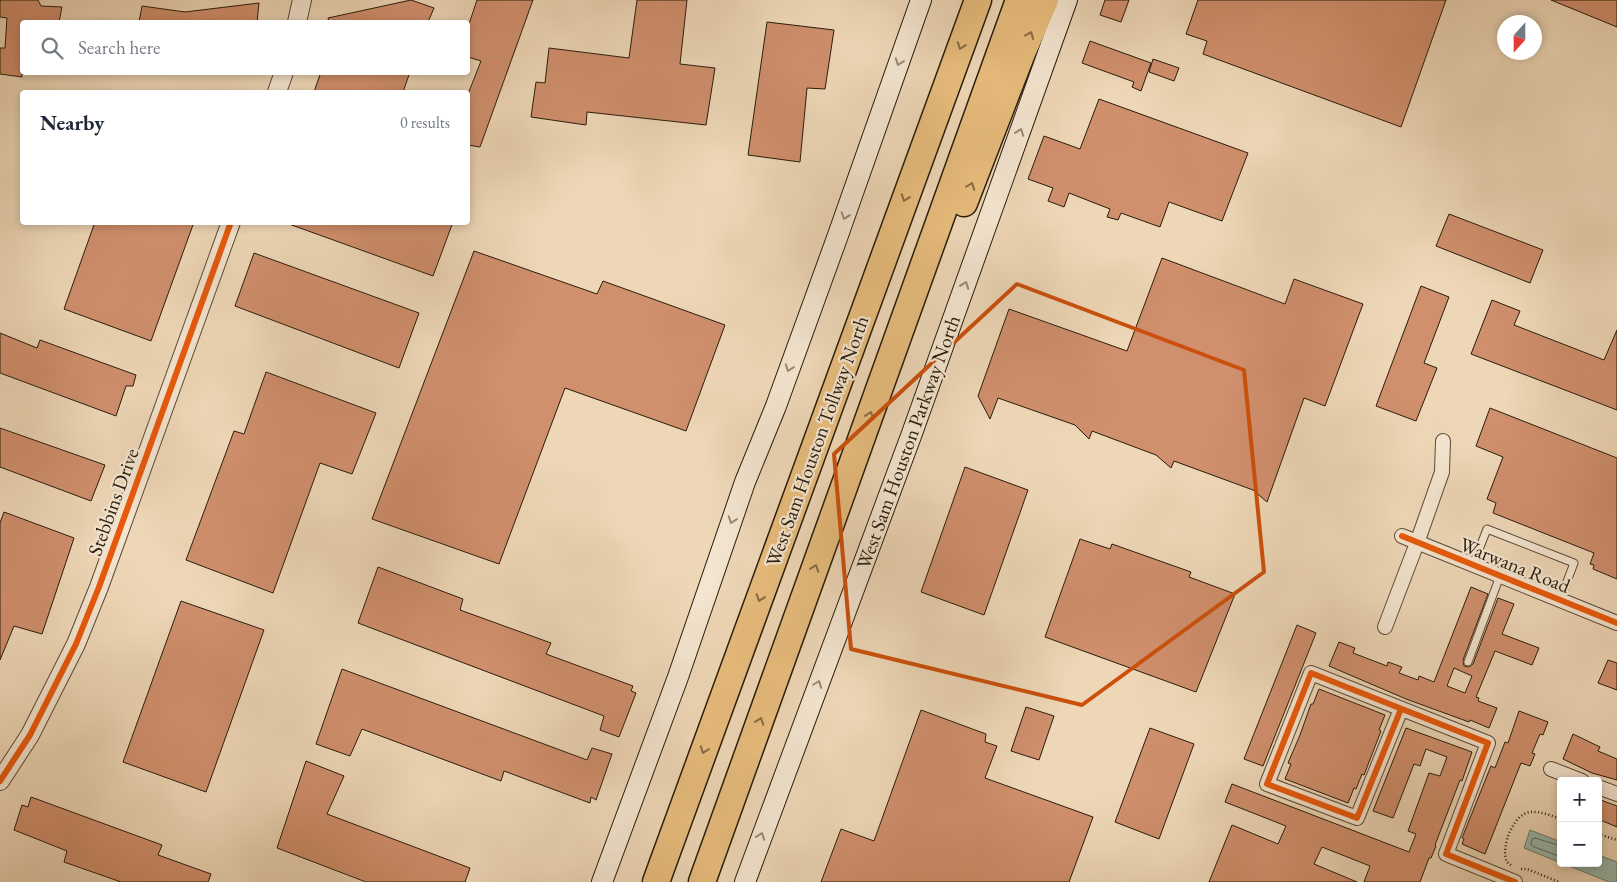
<!DOCTYPE html>
<html lang="en">
<head>
<meta charset="utf-8">
<style>
	:root { --surface:#fff; --page:#f2f2f3; --text:#1f2937; --muted:#747a83; --line:#e0e1e3 }
	body { margin:0; font-family:"EB Garamond",serif; background:var(--page); color:var(--text) }
	.controls { position:absolute; right:15px; bottom:15px; display:grid; overflow:hidden; border-radius:5px; box-shadow:0 2px 8px #0003 }
	.controls button { width:45px; height:45px; display:grid; place-items:center; padding:0; border:0; border-bottom:1px solid var(--line); background:var(--surface); color:var(--text); font:25px sans-serif }
	.compass { position:absolute; left:1497px; top:15px; width:45px; height:45px; border-radius:50%; background:var(--surface); box-shadow:0 2px 8px #0003; rotate:201deg }
	.list { margin:0; padding:0; list-style:none }
	h2 { display:flex; justify-content:space-between; align-items:center; height:65px; margin:0; padding:0 20px; font-size:21px }
	h2 small { font-size:16px; font-weight:400; color:var(--muted) }
	.icon { flex:none; width:28px; height:28px; fill:none; stroke:currentColor; stroke-width:2; stroke-linecap:round; stroke-linejoin:round }
	.map { position:relative; flex:none; width:1617px; height:882px; overflow:hidden }
	.search { position:absolute; background:var(--surface); box-shadow:0 2px 8px #0003; left:20px; top:20px; width:450px; height:55px; display:flex; align-items:center; gap:12px; box-sizing:border-box; padding:0 18px; border-radius:5px; color:var(--muted); font-size:19px }
	.panel { position:absolute; background:var(--surface); box-shadow:0 2px 8px #0003; left:20px; top:90px; width:450px; height:135px; border-radius:5px }
	.map>svg:first-child { display:block }
	.water { fill:#99baae; stroke:#6c7b6d }
	.lines { fill:none; stroke-linecap:round; stroke-linejoin:round }
	.shore { stroke:#606b5c; stroke-width:1 }
	.building { fill:#d08f6d; stroke:#281c0b; fill-rule:evenodd }
	.service-casing { stroke:#5a4b36; stroke-width:9 }
	.minor-casing { stroke:#5a4b36; stroke-width:16 }
	.tertiary-casing { stroke:#5a4b36; stroke-width:20 }
	.secondary-casing { stroke:#281c0b; stroke-width:22 }
	.motorway-casing { stroke:#281c0b; stroke-width:29 }
	.path { stroke:#281c0b; stroke-width:2.5; stroke-dasharray:1 2.5; stroke-linecap:butt }
	.service { stroke:#f4e5d0; stroke-width:7 }
	.minor { stroke:#f4e5d0; stroke-width:14 }
	.tertiary { stroke:#f4e5d0; stroke-width:18 }
	.secondary { stroke:#f4e5d0; stroke-width:20 }
	.motorway { stroke:#e7bc7c; stroke-width:26 }
	.cycleway-casing { stroke:#f4e5d0; stroke-width:9 }
	.cycleway { stroke:#e8590c; stroke-width:6 }
	.oneway { stroke:#886c44 }
	.oneway2 { stroke:#988b77 }
	.marked { fill:none; stroke:#cb500c; stroke-width:4; stroke-linejoin:round }
	.labels { text-anchor:middle; stroke-width:4.5; stroke-linejoin:round; paint-order:stroke }
	.street-label { font-size:20px; fill:#281c0b; stroke:#f4e5d0 }
</style>
</head>
<body>
<div class="map">
<svg width="1617" height="882" viewBox="0 0 1617 882">
	<rect width="100%" height="100%" fill="#eed7b7"/>
	<filter id="stains"><feTurbulence type="fractalNoise" baseFrequency=".004" numOctaves="4"/><feColorMatrix values="0 0 0 0 .2 0 0 0 0 .09 0 0 0 0 .02 0 0 0 .5 -.17"/></filter>
	<radialGradient id="worn" r=".72"><stop offset=".6" stop-color="#630" stop-opacity="0"/><stop offset="1" stop-color="#630" stop-opacity=".3"/></radialGradient>
	<path class="water" d="M1530,830L1561,842V863L1524,848Z
		M1598,855L1617,862V882H1609L1562,863H1598Z"/>
	<g class="lines">
		<path class="shore" d="M1561,846L1535,838L1532,839L1531,844L1532,846L1561,857"/>
	</g>
	<path class="building" d="M0,0H38L41,6L62,7L59,22H22V77L0,74V48H5L7,18L0,17Z
		M411,0L434,8L428,22H329L328,18Z
		M477,0H533L480,147L468,145V94L481,61L468,57V27Z
		M637,0H687L680,64L715,68L706,125L587,112L586,125L531,117L536,82L545,83L549,48L629,58Z
		M1105,0H1129L1121,22L1100,15Z
		M1198,0H1446L1401,127L1203,54L1207,41L1186,34Z
		M1551,0H1617V27Z
		M259,3L257,22H139L142,6L185,12Z
		M767,22L834,30L825,89L807,88L800,162L748,155Z
		M1090,41L1151,63L1141,91L1132,87L1134,82L1082,63Z
		M1153,59L1179,68L1174,81L1149,72Z
		M321,72H410L403,92H314Z
		M1099,99L1248,153L1222,221L1169,202L1160,227L1121,213L1118,220L1107,217L1110,209L1069,193L1064,207L1048,201L1053,188L1028,179L1044,136L1080,149Z
		M1449,214L1543,250L1530,283L1436,246Z
		M95,222H194L151,341L64,309Z
		M289,222H453L433,276L289,224Z
		M474,251L597,294L603,281L725,325L686,431L565,388L499,564L372,519Z
		M254,253L419,313L399,368L235,306Z
		M1162,258L1285,304L1294,279L1363,304L1325,406L1304,398L1267,502L1253,490L1174,461L1171,468L1156,455L1092,431L1089,439L1075,425L998,398L990,419L978,396L1009,309L1127,351Z
		M1421,286L1449,297L1424,363L1437,368L1416,421L1376,406Z
		M1492,300L1520,311L1514,325L1604,360L1617,330V410L1471,354Z
		M0,333L37,348L40,340L136,375L133,386H126L116,416L0,373Z
		M266,372L376,413L352,474L320,463L273,593L186,560L234,431L244,434Z
		M1490,408L1617,458V579L1593,569L1594,565L1590,564L1594,553L1493,513L1496,503L1487,499L1503,457L1476,446Z
		M0,428L105,465L91,501L0,467Z
		M965,467L1028,490L984,615L921,592Z
		M4,512L74,538L42,634L14,626L0,660V523Z
		M1080,539L1110,549L1112,544L1191,572L1189,577L1235,594L1196,692L1045,637Z
		M378,567L463,599L460,610L551,643L546,654L633,686L631,691L636,693L619,737L600,730L604,716L358,623Z
		M1471,587L1488,594L1463,660L1464,666L1469,667L1473,664L1498,598L1514,604L1502,634L1539,648L1532,665L1495,651L1476,697L1479,698L1478,701L1497,708L1489,728L1470,720L1469,722L1406,699L1329,666L1339,642L1355,648L1353,653L1387,666L1388,662L1402,667L1399,673L1418,680L1419,676L1434,682ZM1454,668L1472,676L1465,693L1447,686Z
		M181,601L264,630L206,792L123,762Z
		M1297,625L1316,633L1263,766L1244,759Z
		M1608,660L1617,663V690L1598,683Z
		M342,669L587,760L592,748L612,754L596,800L591,797L590,803L504,771L501,781L362,729L350,756L316,744Z
		M1319,689L1385,715L1379,730L1381,731L1364,775L1362,774L1356,789L1354,788L1348,803L1285,779L1291,764L1288,763L1300,735L1311,704H1313Z
		M1026,707L1054,716L1039,760L1011,751Z
		M921,710L986,734L985,742L997,746L985,778L1093,817L1069,882H821L841,829L874,841Z
		M1519,711L1548,722L1543,735L1540,734L1532,753L1535,754L1530,766L1521,763L1485,854L1462,844L1464,839L1462,838L1491,766L1495,768L1505,742L1508,743Z
		M1150,728L1194,744L1159,839L1115,822Z
		M1406,728L1472,752L1462,781L1460,780L1435,845L1436,846L1431,858H1429L1420,882H1364L1370,866L1322,847L1314,864L1357,882H1209L1232,825L1278,844L1286,826L1225,802L1232,784L1409,852L1416,834L1408,831L1429,773L1440,776L1447,757L1426,749L1420,766L1414,764L1393,818L1373,811Z
		M1573,734L1600,747L1598,751L1617,759V780L1592,773L1563,759Z
		M306,761L344,776L327,814L470,868L465,882H366L277,848Z
		M31,797L162,845L158,855L211,874L208,882H121L64,862L67,851L14,830L22,805L28,807Z
		M1598,799L1617,806V827L1598,819Z"/>
	<g class="lines">
		<g class="service-casing">
			<path id="service" d="M1473,565L1487,529L1574,563L1560,600
				M1468,662L1500,576"/>
		</g>
		<g class="minor-casing">
			<path id="minor" d="M1402,536L1617,623
				M1385,627L1417,543L1442,472L1443,441
				M1401,709L1357,818L1267,784L1311,673L1488,743L1446,854L1515,882
				M1551,769L1582,781
				M1598,787L1617,794"/>
		</g>
		<g class="tertiary-casing">
			<path id="tertiary" d="M297,22L302,0
				M277,92L284,72
				M0,781L30,735L76,644L99,587L231,222"/>
		</g>
		<g class="secondary-casing">
			<path id="secondary" d="M602,882L678,677L745,482L776,406L837,238L921,0
				M745,882L911,436L1067,0"/>
		</g>
		<g class="motorway-casing">
			<path id="motorway" d="M964,203L1022,53L1045,0
				M656,882L978,0
				M702,882L1019,0"/>
		</g>
		<path class="path" d="M1598,834L1617,840
			M1511,865L1507,862C1500,848 1513,813 1531,812C1540,811 1552,816 1561,819
			M1521,869H1527L1559,882"/>
		<use href="#service" class="service"/>
		<use href="#minor" class="minor"/>
		<use href="#tertiary" class="tertiary"/>
		<use href="#secondary" class="secondary"/>
		<use href="#motorway" class="motorway"/>
		<g class="cycleway-casing">
			<path id="cycleway" d="M1402,536L1617,623
				M1401,709L1357,818L1267,784L1311,673L1488,743L1446,854L1515,882
				M0,781L30,735L76,644L99,587L231,222"/>
		</g>
		<use href="#cycleway" class="cycleway"/>
	</g>
	<defs><path id="oneway-chevron" d="M-2-3.5L2.5 0L-2 3.5" fill="none" stroke-width="1.6" stroke-linecap="round" stroke-linejoin="round" transform="scale(1.25)"/></defs>
	<g class="oneway">
		<use href="#oneway-chevron" transform="translate(1030 35) rotate(-67)"/>
		<use href="#oneway-chevron" transform="translate(961 46) rotate(110)"/>
		<use href="#oneway-chevron" transform="translate(971 186) rotate(-69)"/>
		<use href="#oneway-chevron" transform="translate(905 198) rotate(110)"/>
		<use href="#oneway-chevron" transform="translate(870 415) rotate(-70)"/>
		<use href="#oneway-chevron" transform="translate(815 568) rotate(-70)"/>
		<use href="#oneway-chevron" transform="translate(760 598) rotate(110)"/>
		<use href="#oneway-chevron" transform="translate(760 721) rotate(-70)"/>
		<use href="#oneway-chevron" transform="translate(704 750) rotate(110)"/>
	</g>
	<g class="oneway2">
		<use href="#oneway-chevron" transform="translate(899 62) rotate(110)"/>
		<use href="#oneway-chevron" transform="translate(1020 132) rotate(-70)"/>
		<use href="#oneway-chevron" transform="translate(845 216) rotate(109)"/>
		<use href="#oneway-chevron" transform="translate(965 285) rotate(-70)"/>
		<use href="#oneway-chevron" transform="translate(789 368) rotate(110)"/>
		<use href="#oneway-chevron" transform="translate(732 520) rotate(109)"/>
		<use href="#oneway-chevron" transform="translate(818 684) rotate(-69)"/>
		<use href="#oneway-chevron" transform="translate(761 836) rotate(-70)"/>
	</g>
	<path class="marked" d="M1017,284L1244,370L1264,572L1082,705L851,649L834,454Z"/>
	<g class="labels">
		<g class="street-label">
			<text transform="translate(817 441) rotate(-70)" y="7">West Sam Houston Tollway North</text>
			<text transform="translate(908 442) rotate(-70)" y="7">West Sam Houston Parkway North</text>
			<text transform="translate(113 502) rotate(-70)" y="7">Stebbins Drive</text>
			<text transform="translate(1515 565) rotate(22)" y="7">Warwana Road</text>
		</g>
	</g>
	<rect width="100%" height="100%" filter="url(#stains)"/>
	<rect width="100%" height="100%" fill="url(#worn)"/>
</svg>
<div class="controls">
<button>+</button>
<button>−</button>
</div>
<svg class="compass" viewBox="-18 -18 36 36"><path d="M0-13l5 13h-10z" fill="#e53935"/><path d="M0 13l5-13h-10z" fill="#747a83"/></svg>
<div class="search"><svg class="icon" aria-label="search" viewBox="0 0 24 24"><circle cx="10" cy="10" r="6"/><path d="M15 15l6 6"/></svg>Search here</div>
<section class="panel">
<h2>Nearby<small>0 results</small></h2>
<ul class="list">
</ul>
</section>
</div>
</body>
</html>
